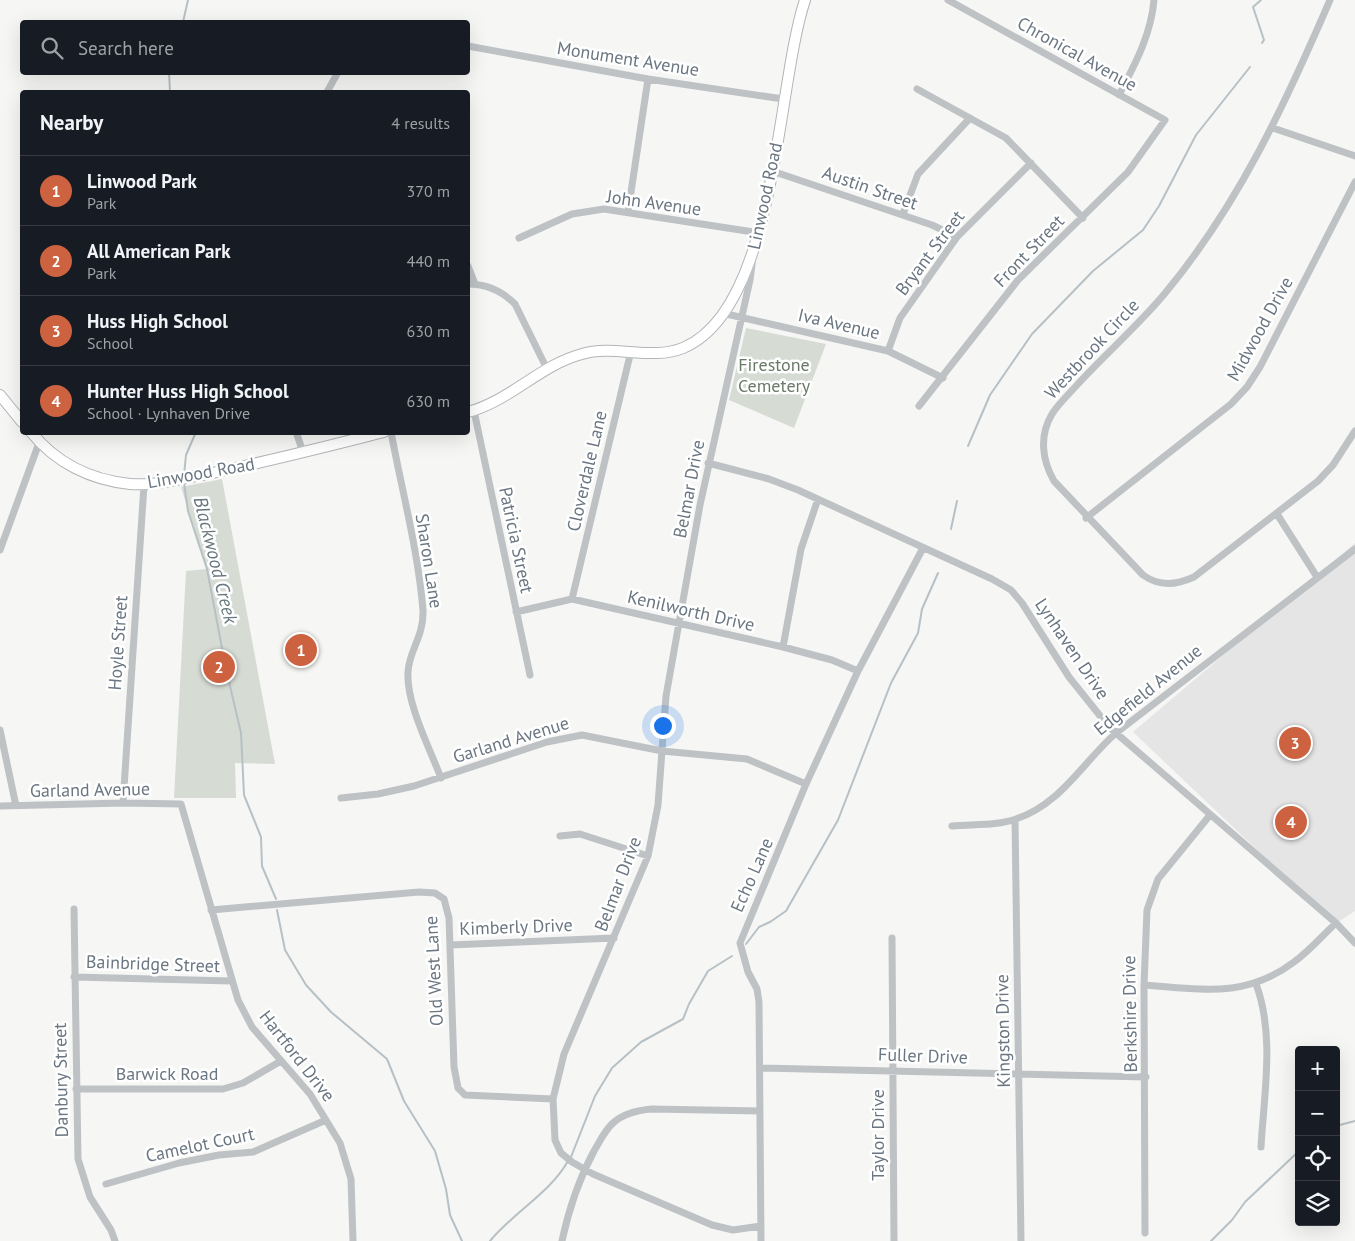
<!DOCTYPE html>
<html lang="en">
<head>
<meta charset="utf-8">
<style>
	:root { --surface:#171b24; --page:#242831; --text:#f1f3f6; --muted:#9ea1a6; --line:#363941; --accent:#cc623f }
	body { margin:0; font-family:"PT Sans",sans-serif; background:var(--page); color:var(--text) }
	.controls { position:absolute; right:15px; bottom:15px; display:grid; overflow:hidden; border-radius:5px; box-shadow:0 5px 20px #0002 }
	.controls button { width:45px; height:45px; display:grid; place-items:center; padding:0; border:0; border-bottom:1px solid var(--line); background:var(--surface); color:var(--text); font:25px sans-serif }
	.you { position:absolute; left:662px; top:725px; width:18px; height:18px; margin:-12px; border:4px solid #fff; border-radius:50%; background:#1a73e8; box-shadow:0 0 0 8px #1a73e833 }
	.badge { display:grid; place-items:center; width:32px; height:32px; border-radius:50%; background:var(--accent); color:#fff; font-size:16px; font-weight:700 }
	.pin { position:absolute; translate:-50% -50%; border:2px solid #fff; box-shadow:0 1px 5px #0006 }
	.list { margin:0; padding:0; list-style:none }
	h2 { display:flex; justify-content:space-between; align-items:center; height:65px; margin:0; padding:0 20px; font-size:21px }
	h2 small { font-size:16px; font-weight:400; color:var(--muted) }
	.list li { display:grid; grid-template-columns:32px 1fr auto; gap:15px; align-items:center; box-sizing:border-box; height:70px; padding:0 20px; border-top:1px solid var(--line) }
	.list b { display:block; font-size:19px; white-space:nowrap }
	.list p { margin:0; font-size:16px; white-space:nowrap; color:var(--muted) }
	.list em { font-size:16px; font-style:normal; color:var(--muted) }
	.icon { flex:none; width:28px; height:28px; fill:none; stroke:currentColor; stroke-width:2; stroke-linecap:round; stroke-linejoin:round }
	.map { position:relative; flex:none; width:1355px; height:1241px; overflow:hidden }
	.search { position:absolute; background:var(--surface); box-shadow:0 5px 20px #0002; left:20px; top:20px; width:450px; height:55px; display:flex; align-items:center; gap:12px; box-sizing:border-box; padding:0 18px; border-radius:5px; color:var(--muted); font-size:19px }
	.panel { position:absolute; background:var(--surface); box-shadow:0 5px 20px #0002; left:20px; top:90px; width:450px; height:345px; border-radius:5px }
	.map>svg:first-child { display:block }
	.built { fill:#e4e5e4 }
	.green { fill:#d6dbd4 }
	.lines { fill:none; stroke-linecap:round; stroke-linejoin:round }
	.stream { stroke:#b7c1c5; stroke-width:2 }
	.secondary-casing { stroke:#b1b5b9; stroke-width:12 }
	.street { stroke:#bec2c5; stroke-width:7 }
	.secondary { stroke:#fff; stroke-width:10 }
	.labels { text-anchor:middle; stroke-width:5; stroke-linejoin:round; paint-order:stroke }
	.street-label { font-size:18px; fill:#6a7681; stroke:#fff }
	.park-label { font-size:18px; fill:#6b7968; stroke:#fff }
	.water-label { font-size:19px; font-style:italic; fill:#66777d; stroke:#fff }
</style>
</head>
<body>
<div class="map">
<svg width="1355" height="1241" viewBox="0 0 1355 1241">
	<rect width="100%" height="100%" fill="#f6f6f4"/>
	<path class="built" d="M1355,543V911L1335,924L1133,732Z"/>
	<path class="green" d="M746,328L826,344L794,428L729,400Z
		M222,479L275,764L235,763L236,798H174L186,571L207,569L181,487Z"/>
	<g class="lines">
		<path class="stream" d="M1261,0L1253,7L1264,40L1262,43
			M183,22L188,0
			M169,72L170,92
			M968,446L990,395L1032,334L1093,271L1143,230L1159,206L1196,135L1250,67
			M184,475L186,455L196,432
			M184,483L188,511L207,569L226,669L241,733L244,795L261,837L262,866L276,899
			M951,529L957,501
			M277,910L285,950L306,985L331,1012L387,1059L404,1101L435,1151L446,1189L450,1215L462,1241
			M746,944L759,927L770,922L786,911L838,820L891,683L918,633L922,609L938,573
			M1336,1126L1355,1121
			M571,1157L595,1096L612,1068L641,1042L683,1019L689,1004L708,971L732,956
			M490,1241C514,1212 550,1193 568,1161
			M1211,1241L1232,1220L1245,1202L1299,1151"/>
		<g class="secondary-casing">
			<path id="secondary" d="M0,395L22,422
				M468,412C510,401 540,365 582,354C614,344 651,361 683,348C777,309 776,87 805,0
				M31,432C56,463 91,480 130,484C154,486 178,479 202,475C263,463 324,447 384,432"/>
		</g>
		<path class="street" d="M1330,0C1285,104 1239,204 1166,292C1140,324 1105,354 1077,385C1069,394 1059,403 1052,414C1039,436 1042,460 1054,481L1143,575C1160,587 1176,585 1194,577L1318,481L1333,465L1355,431
			M468,46L648,79L783,99
			M917,89L1006,138L1083,218
			M327,92L338,72
			M1119,95C1135,64 1151,35 1154,0
			M1273,128L1355,156
			M772,171L932,225L957,237
			M628,212L648,79
			M903,214L918,174L970,118
			M519,238L572,214L604,209L760,233
			M753,257L750,280L700,505L666,696L658,805L648,856L564,1054L553,1099L555,1140L561,1153L572,1162L593,1174L712,1225L733,1230L761,1226
			M468,266L475,284
			M468,284C486,284 502,291 515,304L547,369
			M722,313L888,351L943,378
			M888,351L900,318L957,237L1031,163
			M919,406L1018,280L1128,172L1165,120L948,0
			M474,411L530,675
			M296,432L303,452
			M391,432C402,491 418,550 423,610C424,637 409,650 408,672C406,703 430,749 441,778
			M708,463L769,479L798,490L992,579L1011,590L1022,603L1069,677L1109,727L1336,923L1355,943
			M1277,514L1317,577
			M1086,518L1231,404L1247,387L1260,367L1355,182
			M0,550L39,443
			M572,599L631,351
			M516,612L572,599L783,647L832,660L858,671
			M783,647L801,549L818,499
			M0,730L16,806
			M341,798L378,794L414,786L547,742L582,735L662,751L747,759L806,784
			M123,803L144,485
			M0,806L123,803L181,804L238,1000L252,1027L310,1094L340,1143L351,1179L353,1241
			M1015,820L1021,1241
			M952,826C972,824 997,826 1016,819C1061,804 1082,763 1116,733L1355,549
			M560,836L580,834L648,856
			M74,909L78,1159L90,1197L111,1230L115,1241
			M211,910L419,892L435,893L444,899L449,918L454,1067L458,1088L465,1095L553,1099
			M892,938L894,1241
			M450,945L614,938
			M74,977L231,981
			M1256,984C1275,1035 1264,1093 1261,1147
			M1144,985C1201,989 1245,999 1294,962C1309,951 1322,936 1336,923
			M760,1068L1146,1077
			M76,1089H223L243,1083L281,1061
			M106,1184L179,1163L219,1155L253,1152L326,1120
			M1145,1233L1144,985L1147,910L1158,879L1210,815
			M562,1241C569,1208 578,1181 594,1151C600,1141 605,1130 613,1123C624,1113 638,1110 652,1109L760,1111
			M761,1241L759,1002L757,989L748,972L740,943L806,784L858,671L923,548"/>
		<use href="#secondary" class="secondary"/>
	</g>
	<g class="labels">
		<g class="street-label">
			<text transform="translate(1077 54) rotate(29)" y="6">Chronical Avenue</text>
			<text transform="translate(628 59) rotate(9)" y="6">Monument Avenue</text>
			<text transform="translate(870 188) rotate(19)" y="6">Austin Street</text>
			<text transform="translate(765 196) rotate(-78)" y="6">Linwood Road</text>
			<text transform="translate(654 203) rotate(8)" y="6">John Avenue</text>
			<text transform="translate(1029 251) rotate(-46)" y="6">Front Street</text>
			<text transform="translate(930 253) rotate(-53)" y="6">Bryant Street</text>
			<text transform="translate(839 324) rotate(13)" y="6">Iva Avenue</text>
			<text transform="translate(1260 329) rotate(-61)" y="6">Midwood Drive</text>
			<text transform="translate(1092 349) rotate(-47)" y="6">Westbrook Circle</text>
			<text transform="translate(587 471) rotate(-77)" y="6">Cloverdale Lane</text>
			<text transform="translate(201 473) rotate(-10)" y="6">Linwood Road</text>
			<text transform="translate(689 489) rotate(-79)" y="6">Belmar Drive</text>
			<text transform="translate(516 540) rotate(78)" y="6">Patricia Street</text>
			<text transform="translate(429 561) rotate(81)" y="6">Sharon Lane</text>
			<text transform="translate(691 611) rotate(13)" y="6">Kenilworth Drive</text>
			<text transform="translate(118 643) rotate(-86)" y="6">Hoyle Street</text>
			<text transform="translate(1072 649) rotate(56)" y="6">Lynhaven Drive</text>
			<text transform="translate(1148 690) rotate(-39)" y="6">Edgefield Avenue</text>
			<text transform="translate(511 740) rotate(-17)" y="6">Garland Avenue</text>
			<text transform="translate(90 790) rotate(-1)" y="6">Garland Avenue</text>
			<text transform="translate(752 875) rotate(-66)" y="6">Echo Lane</text>
			<text transform="translate(618 884) rotate(-69)" y="6">Belmar Drive</text>
			<text transform="translate(516 927) rotate(-2)" y="6">Kimberly Drive</text>
			<text transform="translate(153 964) rotate(2)" y="6">Bainbridge Street</text>
			<text transform="translate(434 971) rotate(-93)" y="6">Old West Lane</text>
			<text transform="translate(1130 1014) rotate(-91)" y="6">Berkshire Drive</text>
			<text transform="translate(1003 1031) rotate(-91)" y="6">Kingston Drive</text>
			<text transform="translate(297 1056) rotate(52)" y="6">Hartford Drive</text>
			<text transform="translate(923 1056) rotate(2)" y="6">Fuller Drive</text>
			<text x="167" y="1080">Barwick Road</text>
			<text transform="translate(61 1080) rotate(-91)" y="6">Danbury Street</text>
			<text transform="translate(878 1135) rotate(-90)" y="6">Taylor Drive</text>
			<text transform="translate(200 1145) rotate(-12)" y="6">Camelot Court</text>
		</g>
		<g class="park-label">
			<text x="774" y="371">Firestone<tspan x="774" dy="21">Cemetery</tspan></text>
		</g>
		<g class="water-label">
			<text transform="translate(216 560) rotate(76)" y="7">Blackwood Creek</text>
		</g>
	</g>
</svg>
<div class="controls">
<button>+</button>
<button>−</button>
<button><svg class="icon" aria-label="locate" viewBox="0 0 24 24"><circle cx="12" cy="12" r="6"/><path d="M12 2v4M12 18v4M2 12h4M18 12h4"/></svg></button>
<button><svg class="icon" aria-label="layers" viewBox="0 0 24 24"><path d="M12 4l9 5-9 5-9-5zM3 14l9 5 9-5"/></svg></button>
</div>
<div class="you"></div>
<div class="pin badge" style="left:301px;top:650px">1</div>
<div class="pin badge" style="left:219px;top:667px">2</div>
<div class="pin badge" style="left:1295px;top:743px">3</div>
<div class="pin badge" style="left:1291px;top:822px">4</div>
<div class="search"><svg class="icon" aria-label="search" viewBox="0 0 24 24"><circle cx="10" cy="10" r="6"/><path d="M15 15l6 6"/></svg>Search here</div>
<section class="panel">
<h2>Nearby<small>4 results</small></h2>
<ul class="list">
<li><span class="badge">1</span><div><b>Linwood Park</b><p>Park</p></div><em>370 m</em></li>
<li><span class="badge">2</span><div><b>All American Park</b><p>Park</p></div><em>440 m</em></li>
<li><span class="badge">3</span><div><b>Huss High School</b><p>School</p></div><em>630 m</em></li>
<li><span class="badge">4</span><div><b>Hunter Huss High School</b><p>School · Lynhaven Drive</p></div><em>630 m</em></li>
</ul>
</section>
</div>
</body>
</html>
